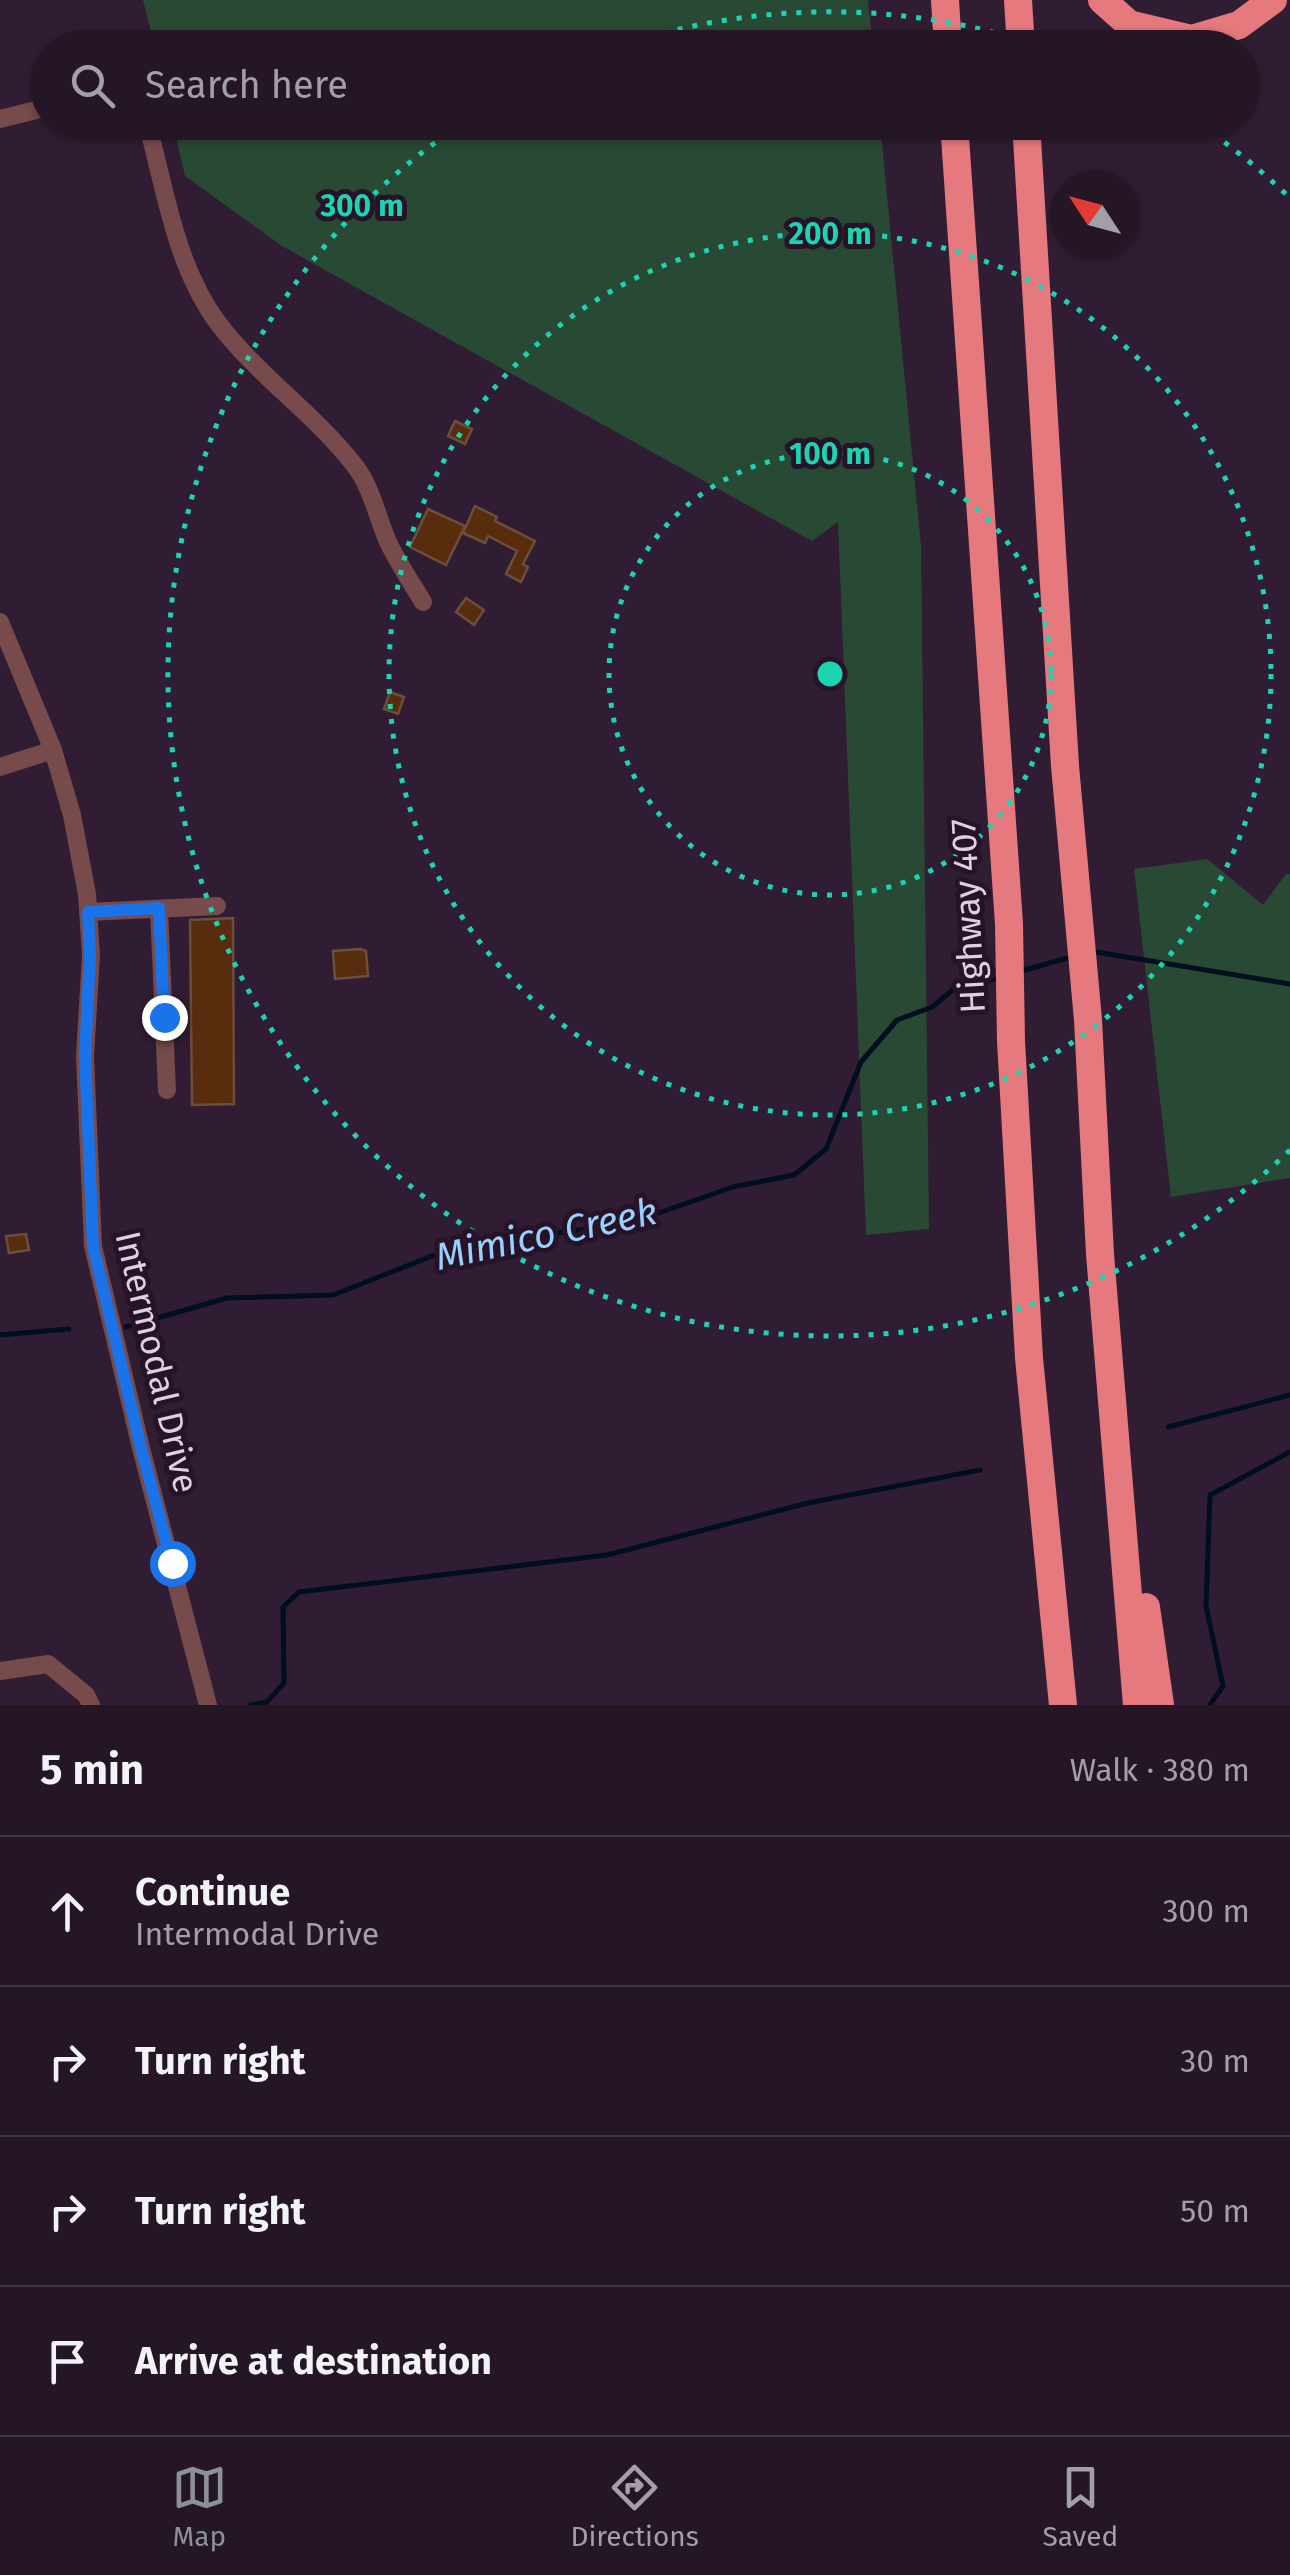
<!DOCTYPE html>
<html lang="en">
<head>
<meta charset="utf-8">
<style>
	:root { --surface:#251626; --page:#2d1f2e; --text:#f1f3f6; --muted:#a39fa7; --line:#423543; --accent:#8c9099 }
	body { margin:0; font-family:"Fira Sans",sans-serif; background:var(--page); color:var(--text) }
	.compass { position:absolute; left:1050px; top:170px; width:90px; height:90px; border-radius:50%; background:var(--surface); box-shadow:0 2px 8px #0004; rotate:306deg }
	.stop { position:absolute; width:30px; height:30px; margin:-22px; border:8px solid #1a73e8; border-radius:50%; background:#fff }
	.stop.end { background:#1a73e8; border-color:#fff; box-shadow:0 2px 10px #0008 }
	.list { margin:0; padding:0; list-style:none }
	h2 { display:flex; justify-content:space-between; align-items:center; height:130px; margin:0; padding:0 40px; font-size:42px }
	h2 small { font-size:32px; font-weight:400; color:var(--muted) }
	.list li { display:grid; grid-template-columns:65px 1fr auto; gap:30px; align-items:center; box-sizing:border-box; height:150px; padding:0 40px; border-top:2px solid var(--line) }
	.list b { display:block; font-size:38px; white-space:nowrap }
	.list p { margin:0; font-size:32px; white-space:nowrap; color:var(--muted) }
	.list em { font-size:32px; font-style:normal; color:var(--muted) }
	.icon { flex:none; width:55px; height:55px; fill:none; stroke:currentColor; stroke-width:2; stroke-linecap:round; stroke-linejoin:round }
	.map { position:relative; flex:none; width:1290px; height:1705px; overflow:hidden }
	.search { position:absolute; background:var(--surface); box-shadow:0 2px 8px #0004; left:30px; right:30px; top:30px; height:110px; display:flex; align-items:center; gap:25px; box-sizing:border-box; padding:0 35px; border-radius:55px; color:var(--muted); font-size:38px }
	.sheet { height:730px; background:var(--surface) }
	nav { display:flex; justify-content:space-around; align-items:center; box-sizing:border-box; height:140px; border-top:2px solid var(--line); background:var(--surface); font-size:28px; color:var(--muted) }
	nav a { display:grid; justify-items:center; gap:5px }
	nav .on { color:var(--accent) }
	.map>svg:first-child { display:block }
	.green { fill:#284933 }
	.lines { fill:none; stroke-linecap:round; stroke-linejoin:round }
	.stream { stroke:#000f1f; stroke-width:5 }
	.building { fill:#572d0e; stroke:#6b4e3b; stroke-width:2.5 }
	.minor { stroke:#774a4b; stroke-width:18 }
	.highway { stroke:#e6797d; stroke-width:28 }
	.route { stroke:#1a73e8; stroke-width:12 }
	.ring { fill:none; stroke:#1bd5b1; stroke-width:5; stroke-dasharray:5 10 }
	.labels { text-anchor:middle; stroke-width:10; stroke-linejoin:round; paint-order:stroke }
	.street-label { font-size:35px; fill:#ded0de; stroke:#271328 }
	.water-label { font-size:38px; font-style:italic; fill:#99d1fd; stroke:#271328 }
	.centre { fill:#1bd5b1; stroke:#271328; stroke-width:5 }
	.ring-label { font-size:30px; text-anchor:middle; font-weight:bold; fill:#1bd5b1; stroke:#271328; stroke-width:10; stroke-linejoin:round; paint-order:stroke }
</style>
</head>
<body>
<div class="map">
<svg width="1290" height="1705" viewBox="0 0 1290 1705">
	<rect width="100%" height="100%" fill="#311d33"/>
	<path class="green" d="M143,0H868L873,47H155Z
		M173,123H880L921,546L929,1229L866,1235L838,522L812,541L282,246L185,176Z
		M1207,859L1263,905L1286,874H1290V1178L1171,1197L1134,869Z"/>
	<g class="lines">
		<path class="stream" d="M1090,951L1290,984
			M1018,972L1075,956
			M126,1327L227,1298L333,1295L455,1247L630,1223L733,1187L794,1175L826,1149L861,1062L897,1020L932,1007L955,988L1003,977
			M0,1335L69,1329
			M1168,1427L1290,1395
			M251,1705L267,1702L284,1683L283,1607L299,1592L607,1555L808,1503L980,1470
			M1210,1705L1223,1686L1206,1606L1210,1495L1290,1452"/>
	</g>
	<path class="building" d="M455,421L472,429L465,444L448,436Z
		M475,506L497,517L495,521L535,541L523,564L528,567L521,582L506,574L517,551L488,536L485,543L463,533Z
		M428,509L465,526L446,565L410,547Z
		M466,598L484,610L474,625L456,612Z
		M390,692L404,697L398,714L384,709Z
		M233,918L234,1104L192,1105L190,920Z
		M360,949L366,951L368,976L335,979L333,951Z
		M26,1234L29,1250L9,1253L6,1236Z"/>
	<g class="lines">
		<path class="minor" d="M0,119L48,107
			M147,122C165,189 176,267 218,323C258,376 314,413 355,466C371,486 378,519 388,542C398,563 411,582 423,602
			M0,622L53,750L72,815L87,894L91,955L85,1056L93,1246L141,1448L208,1705
			M0,767L53,750
			M159,909L167,1090
			M88,912L217,906
			M0,1671L48,1664L86,1695L91,1705"/>
		<path class="highway" d="M945,0L948,48
			M1018,0L1021,48
			M1102,0L1129,24L1192,39L1239,25L1273,0
			M954,122L1009,924L1011,1041L1029,1358L1063,1705
			M1026,122L1065,766L1088,1020L1100,1254L1137,1705
			M1146,1607L1160,1705"/>
	</g>
	<g class="lines">
		<path class="route" d="M164,1017L159,908L88,912L90,955L85,1056L93,1246L141,1448L172,1563"/>
	</g>
	<g class="ring">
		<circle cx="830" cy="674" r="221"/>
		<circle cx="830" cy="674" r="441"/>
		<path d="M1290 1150A662 662 0 1 1 460 125M620 46A662 662 0 0 1 1040 46M1200 125A662 662 0 0 1 1290 198"/>
	</g>
	<g class="labels">
		<g class="street-label">
			<text transform="translate(968 916) rotate(-93)" y="12">Highway 407</text>
			<text transform="translate(157 1362) rotate(77)" y="12">Intermodal Drive</text>
		</g>
		<g class="water-label">
			<text transform="translate(546 1234) rotate(-12)" y="13">Mimico Creek</text>
		</g>
	</g>
	<circle cx="830" cy="674" r="15" class="centre"/>
	<g class="ring-label">
		<text x="362" y="216">300 m</text>
		<text x="830" y="244">200 m</text>
		<text x="830" y="464">100 m</text>
	</g>
</svg>
<svg class="compass" viewBox="-18 -18 36 36"><path d="M0-13l5 13h-10z" fill="#e53935"/><path d="M0 13l5-13h-10z" fill="#a39fa7"/></svg>
<div class="stop" style="left:172px;top:1563px"></div>
<div class="stop end" style="left:164px;top:1017px"></div>
<div class="search"><svg class="icon" aria-label="search" viewBox="0 0 24 24"><circle cx="10" cy="10" r="6"/><path d="M15 15l6 6"/></svg>Search here</div>
</div>
<section class="sheet">
<h2>5 min<small>Walk · 380 m</small></h2>
<ul class="list">
<li><svg class="icon" aria-label="ahead" viewBox="0 0 24 24"><path d="M12 20V5M6 11l6-6 6 6"/></svg><div><b>Continue</b><p>Intermodal Drive</p></div><em>300 m</em></li>
<li><svg class="icon" aria-label="right" viewBox="0 0 24 24"><path d="M7 20v-9h11M14 6l5 5-5 5"/></svg><div><b>Turn right</b></div><em>30 m</em></li>
<li><svg class="icon" aria-label="right" viewBox="0 0 24 24"><path d="M7 20v-9h11M14 6l5 5-5 5"/></svg><div><b>Turn right</b></div><em>50 m</em></li>
<li><svg class="icon" aria-label="arrive" viewBox="0 0 24 24"><path d="M6 21V4h12l-3 4 3 4H6"/></svg><div><b>Arrive at destination</b></div></li>
</ul>
</section>
<nav>
<a class="on"><svg class="icon" aria-label="map" viewBox="0 0 24 24"><path d="M3 6l6-2 6 2 6-2v14l-6 2-6-2-6 2zM9 4v14M15 6v14"/></svg>Map</a>
<a><svg class="icon" aria-label="directions" viewBox="0 0 24 24"><path d="M12 3l9 9-9 9-9-9zM9 14v-3h6M13 9l2 2-2 2"/></svg>Directions</a>
<a><svg class="icon" aria-label="saved" viewBox="0 0 24 24"><path d="M7 4h10v16l-5-4-5 4z"/></svg>Saved</a>
</nav>
</body>
</html>
